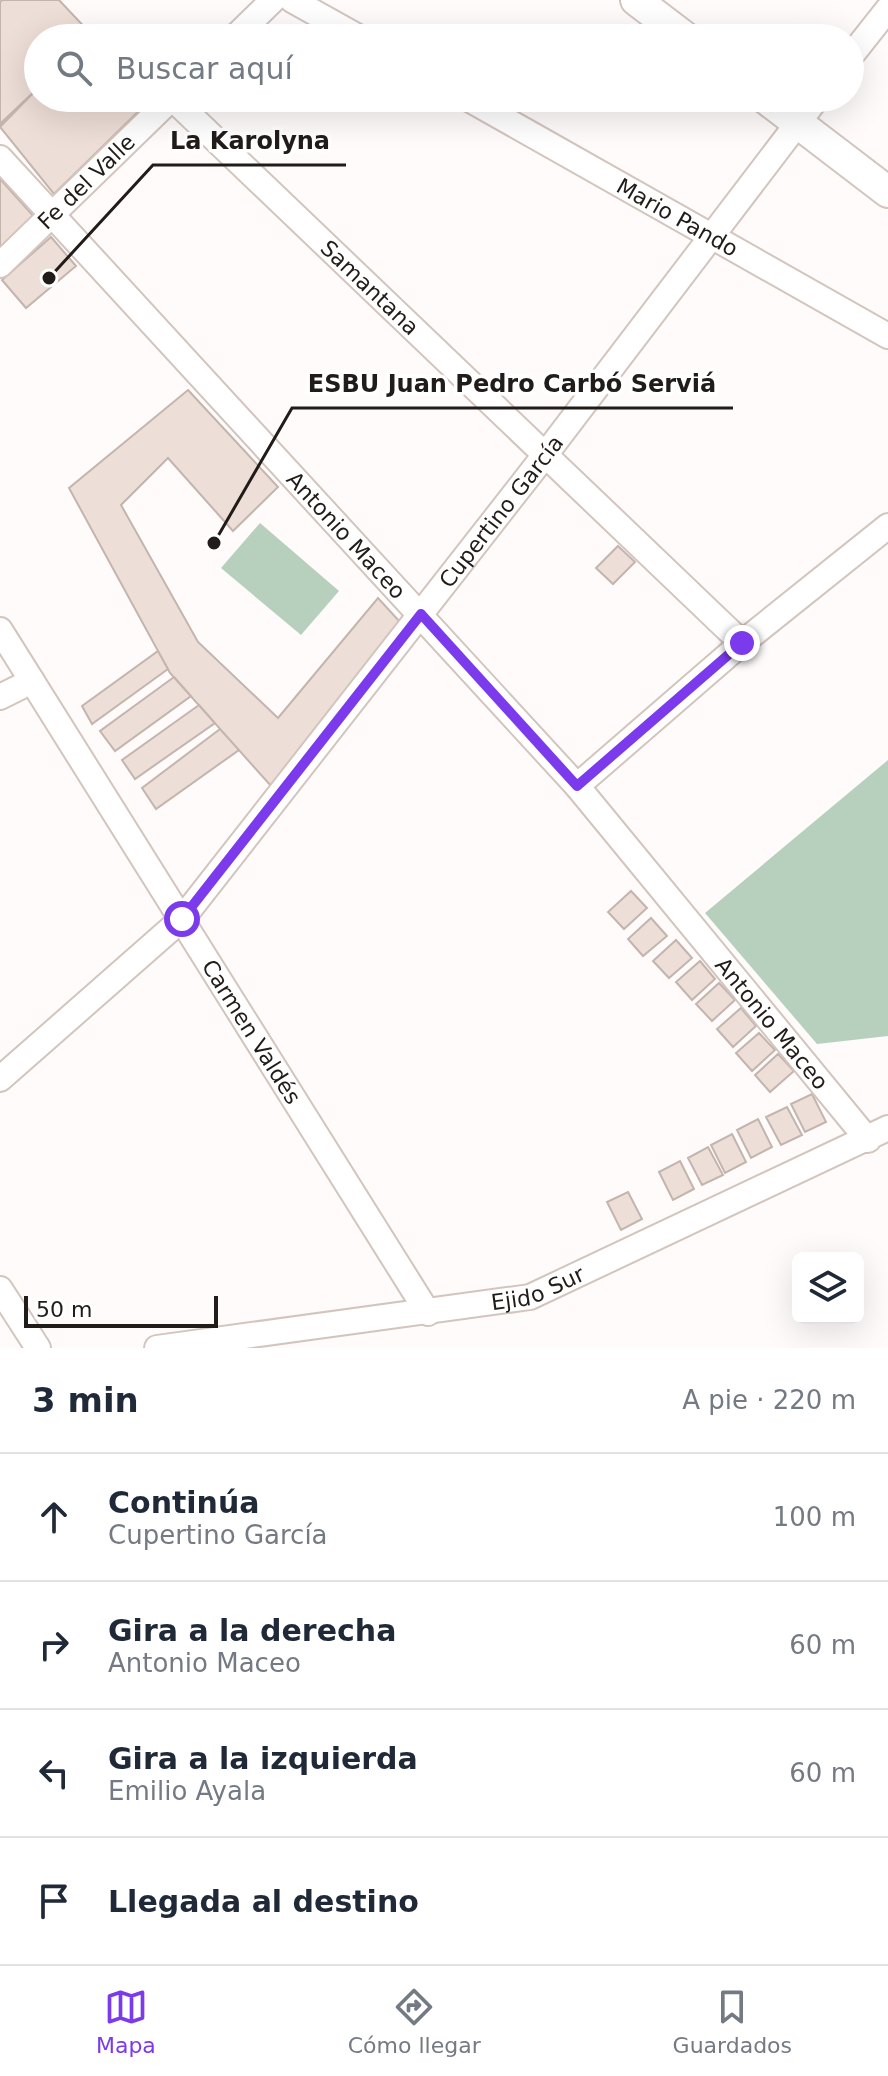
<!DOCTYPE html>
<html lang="es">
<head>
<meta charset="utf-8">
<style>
	:root { --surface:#fff; --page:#f6f6f7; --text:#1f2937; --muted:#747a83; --line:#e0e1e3; --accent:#7c3aed }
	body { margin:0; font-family:"DejaVu Sans",sans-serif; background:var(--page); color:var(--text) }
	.controls { position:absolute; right:24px; bottom:24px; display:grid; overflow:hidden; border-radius:12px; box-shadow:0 8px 32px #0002 }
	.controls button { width:72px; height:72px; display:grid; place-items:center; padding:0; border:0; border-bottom:2px solid var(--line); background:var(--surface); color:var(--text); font:40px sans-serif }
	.scale { position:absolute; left:24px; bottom:20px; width:194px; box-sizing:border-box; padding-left:8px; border:4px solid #211c19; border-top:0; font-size:22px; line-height:28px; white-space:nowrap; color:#211c19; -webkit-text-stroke:6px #fff; paint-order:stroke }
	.stop { position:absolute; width:24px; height:24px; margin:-18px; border:6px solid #7c3aed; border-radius:50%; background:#fff }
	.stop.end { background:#7c3aed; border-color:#fff; box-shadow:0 2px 8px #0008 }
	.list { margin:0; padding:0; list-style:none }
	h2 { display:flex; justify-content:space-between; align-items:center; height:104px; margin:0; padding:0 32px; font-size:34px }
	h2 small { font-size:26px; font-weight:400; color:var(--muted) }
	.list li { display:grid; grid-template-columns:52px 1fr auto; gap:24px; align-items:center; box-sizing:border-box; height:128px; padding:0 32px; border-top:2px solid var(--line) }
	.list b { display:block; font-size:30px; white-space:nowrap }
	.list p { margin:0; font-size:26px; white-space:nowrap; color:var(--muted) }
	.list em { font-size:26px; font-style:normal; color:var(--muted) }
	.icon { flex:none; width:44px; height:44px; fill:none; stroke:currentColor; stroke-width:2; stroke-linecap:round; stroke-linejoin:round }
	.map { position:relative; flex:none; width:888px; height:1348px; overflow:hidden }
	.search { position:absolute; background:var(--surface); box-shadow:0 8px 32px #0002; left:24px; right:24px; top:24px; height:88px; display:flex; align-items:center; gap:20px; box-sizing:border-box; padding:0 28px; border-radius:44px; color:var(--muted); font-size:30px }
	.sheet { height:616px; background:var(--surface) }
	nav { display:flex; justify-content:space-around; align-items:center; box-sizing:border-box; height:112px; border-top:2px solid var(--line); background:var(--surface); font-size:22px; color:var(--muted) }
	nav a { display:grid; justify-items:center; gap:4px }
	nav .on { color:var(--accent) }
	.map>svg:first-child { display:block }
	.green { fill:#b6d0bd }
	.building { fill:#edded7; stroke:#c3b5ae; stroke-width:2 }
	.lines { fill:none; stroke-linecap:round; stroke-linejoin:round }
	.minor-casing { stroke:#d3c5be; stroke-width:28 }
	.tertiary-casing { stroke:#d3c5be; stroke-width:34 }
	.minor { stroke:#fff; stroke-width:24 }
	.tertiary { stroke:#fff; stroke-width:30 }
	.route { stroke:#7c3aed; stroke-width:10 }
	.labels { text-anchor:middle; stroke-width:7; stroke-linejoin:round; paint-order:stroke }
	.street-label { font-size:22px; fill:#211c19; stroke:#fff }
	.leader { fill:none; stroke:#211c19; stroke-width:3 }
	.callout-dot { fill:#211c19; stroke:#fff; stroke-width:3 }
	.callout-label { font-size:24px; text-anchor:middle; font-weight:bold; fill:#211c19; stroke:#fff; stroke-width:7; stroke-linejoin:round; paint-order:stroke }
</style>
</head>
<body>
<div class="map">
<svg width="888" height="1348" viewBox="0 0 888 1348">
	<rect width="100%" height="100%" fill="#fefbfa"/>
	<path class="green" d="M260,523L339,591L301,635L221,568Z
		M888,760V1036L817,1044L705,913Z"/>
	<path class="building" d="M2,0H59L93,36L38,38V88L0,124V2Z
		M38,88V98H152L54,194L0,127Z
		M0,179L36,219L0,252Z
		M51,237L76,266L26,308L2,280Z
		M188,390L278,487L233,531L168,458L121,505L198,642L278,718L378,598L401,623L271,786L170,673L69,488Z
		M618,546L635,562L613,584L596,568Z
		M158,651L168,669L92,724L82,706Z
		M174,677L191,696L115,751L100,731Z
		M199,705L215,723L135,779L122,760Z
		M220,729L239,750L156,809L142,788Z
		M631,891L647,908L624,929L608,912Z
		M651,918L667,936L643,956L628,939Z
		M676,940L692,958L669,978L653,961Z
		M700,961L715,979L692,1000L676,982Z
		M719,983L735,1000L712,1021L696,1004Z
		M741,1008L756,1026L733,1047L717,1029Z
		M759,1033L775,1050L752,1071L736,1053Z
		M778,1054L794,1071L770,1092L755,1075Z
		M812,1094L826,1122L805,1132L791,1104Z
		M787,1107L802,1135L781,1145L766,1117Z
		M758,1119L772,1147L751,1158L737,1130Z
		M732,1134L746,1162L725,1173L711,1145Z
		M708,1147L723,1175L702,1185L688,1158Z
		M680,1161L694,1189L673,1200L659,1172Z
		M628,1192L642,1219L621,1230L607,1202Z"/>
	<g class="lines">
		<g class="minor-casing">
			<g id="minor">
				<path d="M292,0L360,38"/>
				<path d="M234,38L273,0"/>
				<path d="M850,57L888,9"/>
				<path id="s1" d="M172,98L742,643"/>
				<path id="s2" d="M467,98L888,336"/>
				<path id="s3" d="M0,158L577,786L868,1140"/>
				<path id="s4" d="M0,265L172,98"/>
				<path id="s5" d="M0,630L428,1313"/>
				<path d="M0,697L32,681"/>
				<path d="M577,786L742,643L888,526"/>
				<path id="s6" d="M0,1079L182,919L545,455L817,98"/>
				<path d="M0,1289L38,1348"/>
				<path id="s7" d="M157,1348L530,1297L888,1128"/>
			</g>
		</g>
		<g class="tertiary-casing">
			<path id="tertiary" d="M636,0L686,38
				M765,98L888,192"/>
		</g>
		<use href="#minor" class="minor"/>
		<use href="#tertiary" class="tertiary"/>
	</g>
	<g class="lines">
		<path class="route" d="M182,919L421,614L577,786L742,643"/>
	</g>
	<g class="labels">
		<g class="street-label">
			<text dy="8" stroke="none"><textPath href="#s4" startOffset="120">Fe del Valle</textPath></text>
			<text dy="8" stroke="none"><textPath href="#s2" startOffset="242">Mario Pando</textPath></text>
			<text dy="8" stroke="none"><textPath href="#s1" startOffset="274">Samantana</textPath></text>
			<text dy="8" stroke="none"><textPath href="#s6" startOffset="760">Cupertino García</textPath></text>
			<text dy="8" stroke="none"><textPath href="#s3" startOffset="512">Antonio Maceo</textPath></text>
			<text dy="8" stroke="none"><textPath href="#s3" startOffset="1160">Antonio Maceo</textPath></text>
			<text dy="8" stroke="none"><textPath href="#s5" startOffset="474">Carmen Valdés</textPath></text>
			<text dy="8" stroke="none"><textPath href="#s7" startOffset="386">Ejido Sur</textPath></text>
		</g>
	</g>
	<path class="leader" d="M49 278L153 165H346M214 543L292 408H733"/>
	<g class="callout-dot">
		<circle cx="49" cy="278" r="8"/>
		<circle cx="214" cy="543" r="8"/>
	</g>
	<g class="callout-label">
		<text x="250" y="149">La Karolyna</text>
		<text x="512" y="392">ESBU Juan Pedro Carbó Serviá</text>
	</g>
</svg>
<div class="controls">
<button><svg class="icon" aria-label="layers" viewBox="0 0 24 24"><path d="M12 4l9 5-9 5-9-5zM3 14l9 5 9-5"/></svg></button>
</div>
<div class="scale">50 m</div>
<div class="stop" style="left:182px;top:919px"></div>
<div class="stop end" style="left:742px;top:643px"></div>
<div class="search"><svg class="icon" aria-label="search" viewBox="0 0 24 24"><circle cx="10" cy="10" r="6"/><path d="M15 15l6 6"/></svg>Buscar aquí</div>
</div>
<section class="sheet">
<h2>3 min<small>A pie · 220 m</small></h2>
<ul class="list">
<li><svg class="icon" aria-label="ahead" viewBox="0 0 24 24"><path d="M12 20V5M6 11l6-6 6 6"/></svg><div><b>Continúa</b><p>Cupertino García</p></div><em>100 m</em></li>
<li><svg class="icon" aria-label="right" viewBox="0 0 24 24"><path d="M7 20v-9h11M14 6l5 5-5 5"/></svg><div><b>Gira a la derecha</b><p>Antonio Maceo</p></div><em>60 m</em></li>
<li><svg class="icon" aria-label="left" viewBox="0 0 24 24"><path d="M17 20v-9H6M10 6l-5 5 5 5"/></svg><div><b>Gira a la izquierda</b><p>Emilio Ayala</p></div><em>60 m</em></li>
<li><svg class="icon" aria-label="arrive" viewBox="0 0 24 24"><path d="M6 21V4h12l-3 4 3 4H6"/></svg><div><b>Llegada al destino</b></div></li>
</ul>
</section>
<nav>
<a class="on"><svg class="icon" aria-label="map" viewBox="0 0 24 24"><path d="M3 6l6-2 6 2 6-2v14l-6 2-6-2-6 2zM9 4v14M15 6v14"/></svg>Mapa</a>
<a><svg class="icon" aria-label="directions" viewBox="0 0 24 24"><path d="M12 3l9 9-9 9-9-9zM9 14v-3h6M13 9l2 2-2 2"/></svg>Cómo llegar</a>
<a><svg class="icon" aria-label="saved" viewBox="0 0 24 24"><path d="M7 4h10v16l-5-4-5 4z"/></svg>Guardados</a>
</nav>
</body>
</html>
